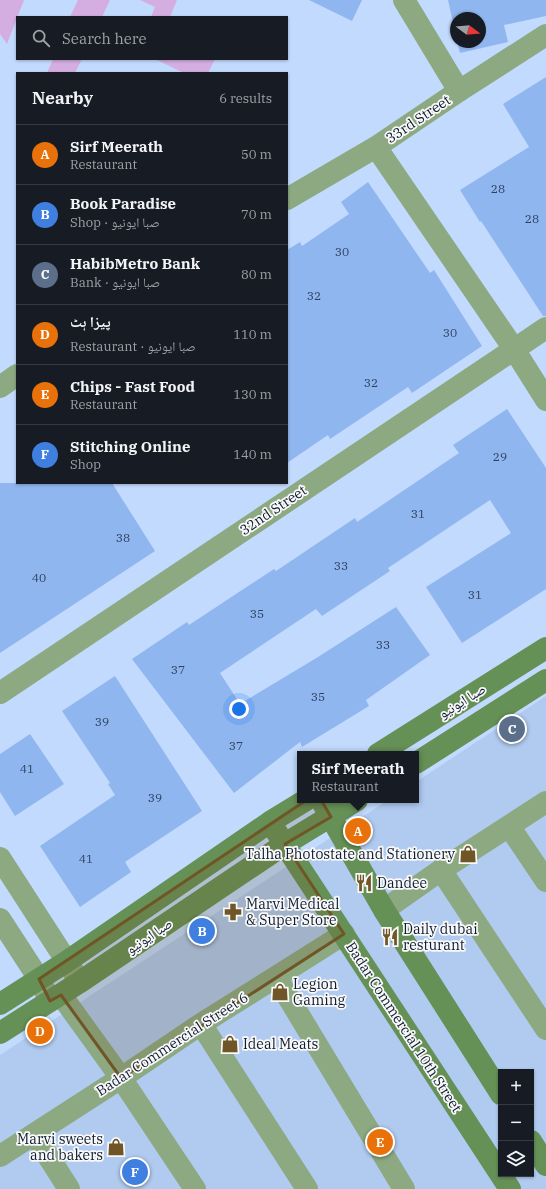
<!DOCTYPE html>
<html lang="en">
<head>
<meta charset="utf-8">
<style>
	:root { --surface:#171b24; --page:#20242c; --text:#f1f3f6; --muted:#9ea1a6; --line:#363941; --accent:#b7ac99 }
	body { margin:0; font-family:"IBM Plex Serif","Noto Naskh Arabic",serif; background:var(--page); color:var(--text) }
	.controls { position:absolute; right:12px; bottom:12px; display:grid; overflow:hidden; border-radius:0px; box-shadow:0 1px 3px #0004 }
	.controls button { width:36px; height:36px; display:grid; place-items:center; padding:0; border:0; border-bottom:1px solid var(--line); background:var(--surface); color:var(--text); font:20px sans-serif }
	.compass { position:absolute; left:450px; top:12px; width:36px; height:36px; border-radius:50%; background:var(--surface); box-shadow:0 1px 3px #0004; rotate:106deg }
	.you { position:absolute; left:239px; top:709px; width:14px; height:14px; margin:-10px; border:3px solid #fff; border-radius:50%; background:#1a73e8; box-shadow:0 0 0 6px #1a73e833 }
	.badge { display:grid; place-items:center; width:26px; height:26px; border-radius:50%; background:var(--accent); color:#fff; font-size:13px; font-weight:700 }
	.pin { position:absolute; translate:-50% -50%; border:2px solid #fff; box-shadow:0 1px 4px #0006 }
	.popup { position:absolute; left:297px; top:751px; width:122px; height:52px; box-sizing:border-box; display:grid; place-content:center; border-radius:0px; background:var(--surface); filter:drop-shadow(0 1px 3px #0005); font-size:13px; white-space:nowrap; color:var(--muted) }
	.popup b { font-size:15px; color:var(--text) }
	.popup::after { content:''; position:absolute; left:50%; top:100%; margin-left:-8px; border:8px solid transparent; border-top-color:var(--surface) }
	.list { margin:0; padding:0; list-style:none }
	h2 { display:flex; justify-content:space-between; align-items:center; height:52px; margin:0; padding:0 16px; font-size:17px }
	h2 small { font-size:13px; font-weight:400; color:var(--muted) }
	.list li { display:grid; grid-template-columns:26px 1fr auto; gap:12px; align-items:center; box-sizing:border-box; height:60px; padding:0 16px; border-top:1px solid var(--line) }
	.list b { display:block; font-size:15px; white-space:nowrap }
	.list p { margin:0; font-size:13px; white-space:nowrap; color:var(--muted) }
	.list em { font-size:13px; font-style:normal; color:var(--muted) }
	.icon { flex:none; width:22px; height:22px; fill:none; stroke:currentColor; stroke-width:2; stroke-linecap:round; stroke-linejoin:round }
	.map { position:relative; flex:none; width:546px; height:1189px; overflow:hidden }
	.search { position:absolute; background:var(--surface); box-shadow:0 1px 3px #0004; left:16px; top:16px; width:272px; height:44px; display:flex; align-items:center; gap:10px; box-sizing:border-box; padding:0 14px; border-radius:0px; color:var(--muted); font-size:15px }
	.panel { position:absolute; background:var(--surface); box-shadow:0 1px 3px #0004; left:16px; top:72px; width:272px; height:412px; border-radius:0px }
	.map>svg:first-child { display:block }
	.built { fill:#b0caf0; fill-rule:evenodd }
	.green { fill:#d4aee0 }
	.building { fill:#90b6ef }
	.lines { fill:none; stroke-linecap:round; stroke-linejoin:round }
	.minor { stroke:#8ca981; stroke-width:22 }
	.tertiary { stroke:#8ca981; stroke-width:22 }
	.secondary { stroke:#659056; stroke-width:22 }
	.marked { fill:#705527; fill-opacity:0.2; stroke:#705527; stroke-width:3; stroke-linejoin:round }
	.labels { text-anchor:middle; stroke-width:3.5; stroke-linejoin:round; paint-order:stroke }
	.number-label { font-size:12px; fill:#2e4260 }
	.street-label { font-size:14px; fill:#0d1b30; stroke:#f9f9f9 }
	.poi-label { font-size:14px; fill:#0d1b30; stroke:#f9f9f9; text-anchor:start }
</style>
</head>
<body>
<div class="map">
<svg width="546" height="1189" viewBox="0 0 546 1189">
	<rect width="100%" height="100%" fill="#c2dafd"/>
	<path class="built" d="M546,696V1189H0V1055L388,800H416V782ZM501,1072H531V1174H501Z"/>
	<path class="green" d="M0,0H24L7,44L0,34Z
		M78,0H110L102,17H70Z
		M140,0H177L170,17H151L155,7Z
		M53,59H82L75,73H47Z
		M155,59H215L208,73H184Z"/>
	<path class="building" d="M309,0H362L352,21Z
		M448,0H546V16L504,25L508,42L460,53L457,42H480V18H456V36Z
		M546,77V316H543L481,221L480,222L460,190L529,147L503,104Z
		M368,182L430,273L434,270L482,346L412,393L408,387L330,439L328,435L287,463V250L300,242L302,246L349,214L341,202Z
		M507,409L546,468V589L462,643L426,587L511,533L490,500L388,568L390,571L322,616L316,609L220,673L240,704L318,657L396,607L430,655L366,700L369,706L302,747L300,742L234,793L132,659L187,622L189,625L274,569L276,571L355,518L357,522L459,453L453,445Z
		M0,483H112L155,551L0,653Z
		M115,676L202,811L125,862L131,872L80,907L40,846L115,795L108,784L110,783L62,711Z
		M30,734L64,784L15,816L0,792V754Z"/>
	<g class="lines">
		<path class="minor" d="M404,0L459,91
			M376,147L514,349L546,400
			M287,199L376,147L459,91L546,35
			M0,387L17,375
			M0,693L546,328
			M509,826L546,881
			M441,870L546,1029
			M384,910L441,870L546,802
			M276,977L404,1189
			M61,995L121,1078L195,1189
			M201,1024L307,1189
			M34,1134L69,1189
			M0,1156L121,1078L201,1024L344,934"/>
		<path class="tertiary" d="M0,858L80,982
			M0,919L39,979L50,1001"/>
		<path class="secondary" d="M378,754L546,648
			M416,763L546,680
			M321,800L384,910L501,1094
			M270,822L510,1189
			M0,1004L66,962L270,822L306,800
			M0,1033L80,982L285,844L357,800
			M531,1141L546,1165"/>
	</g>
	<path class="marked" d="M317,793L331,817L285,844L344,934L121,1078L61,995L50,1001L39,979Z"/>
	<defs>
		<g id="shop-bare" transform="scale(1.38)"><path d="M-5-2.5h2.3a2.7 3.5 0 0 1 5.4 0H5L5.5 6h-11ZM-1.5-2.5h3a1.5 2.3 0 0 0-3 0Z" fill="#705527" stroke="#f9f9f9" stroke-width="2.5" paint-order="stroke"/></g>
		<g id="restaurant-bare" transform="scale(1.38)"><path d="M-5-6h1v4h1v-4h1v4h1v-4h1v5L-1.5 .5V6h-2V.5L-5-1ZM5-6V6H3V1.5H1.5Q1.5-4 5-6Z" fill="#705527" stroke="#f9f9f9" stroke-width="2.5" paint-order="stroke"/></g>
		<g id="pharmacy-bare" transform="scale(1.38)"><path d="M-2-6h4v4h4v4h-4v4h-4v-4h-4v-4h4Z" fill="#705527" stroke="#f9f9f9" stroke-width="2.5" paint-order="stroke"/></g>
	</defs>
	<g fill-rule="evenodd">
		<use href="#shop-bare" x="468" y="854"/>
		<use href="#restaurant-bare" x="364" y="883"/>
		<use href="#pharmacy-bare" x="233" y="912"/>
		<use href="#restaurant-bare" x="390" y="937"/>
		<use href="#shop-bare" x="280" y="992"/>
		<use href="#shop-bare" x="230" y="1044"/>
		<use href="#shop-bare" x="116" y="1147"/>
	</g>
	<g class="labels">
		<g class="number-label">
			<text x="498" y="193">28</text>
			<text x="532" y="223">28</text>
			<text x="342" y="256">30</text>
			<text x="314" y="300">32</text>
			<text x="450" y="337">30</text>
			<text x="371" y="387">32</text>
			<text x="500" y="461">29</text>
			<text x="418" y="518">31</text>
			<text x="123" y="542">38</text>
			<text x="341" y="570">33</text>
			<text x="39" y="582">40</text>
			<text x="475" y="599">31</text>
			<text x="257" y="618">35</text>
			<text x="383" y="649">33</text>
			<text x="178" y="674">37</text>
			<text x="318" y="701">35</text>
			<text x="102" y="726">39</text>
			<text x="236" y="750">37</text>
			<text x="27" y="773">41</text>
			<text x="155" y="802">39</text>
			<text x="86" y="863">41</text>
		</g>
		<g class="street-label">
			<text transform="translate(418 119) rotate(-34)" y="5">33rd Street</text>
			<text transform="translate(273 510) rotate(-34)" y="5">32nd Street</text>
			<text transform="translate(462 701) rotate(-32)" y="5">صبا ایونیو</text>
			<text transform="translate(149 936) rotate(-34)" y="5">صبا ایونیو</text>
			<text transform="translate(404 1027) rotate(57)" y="5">Badar Commercial 10th Street</text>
			<text transform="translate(172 1044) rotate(-33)" y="5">Badar Commercial Street 6</text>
		</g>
		<g class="poi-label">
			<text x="455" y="859" text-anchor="end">Talha Photostate and Stationery</text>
			<text x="377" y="888">Dandee</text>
			<text x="246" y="909">Marvi Medical<tspan x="246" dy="16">&amp; Super Store</tspan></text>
			<text x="403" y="934">Daily dubai<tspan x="403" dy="16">resturant</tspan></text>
			<text x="293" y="989">Legion<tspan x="293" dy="16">Gaming</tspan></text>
			<text x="243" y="1049">Ideal Meats</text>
			<text x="103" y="1144" text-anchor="end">Marvi sweets<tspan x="103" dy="16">and bakers</tspan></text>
		</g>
	</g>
</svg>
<div class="controls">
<button>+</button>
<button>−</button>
<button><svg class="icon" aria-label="layers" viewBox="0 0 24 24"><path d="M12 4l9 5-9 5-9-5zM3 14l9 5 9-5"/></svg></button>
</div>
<svg class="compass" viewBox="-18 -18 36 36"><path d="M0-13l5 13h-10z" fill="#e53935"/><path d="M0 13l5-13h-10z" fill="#9ea1a6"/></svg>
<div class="you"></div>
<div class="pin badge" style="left:358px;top:831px;background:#e8710a">A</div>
<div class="popup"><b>Sirf Meerath</b>Restaurant</div>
<div class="pin badge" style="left:202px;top:931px;background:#3f7fe0">B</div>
<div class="pin badge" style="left:512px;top:729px;background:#5c6f8a">C</div>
<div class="pin badge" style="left:40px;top:1031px;background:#e8710a">D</div>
<div class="pin badge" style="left:380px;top:1142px;background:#e8710a">E</div>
<div class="pin badge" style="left:135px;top:1172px;background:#3f7fe0">F</div>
<div class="search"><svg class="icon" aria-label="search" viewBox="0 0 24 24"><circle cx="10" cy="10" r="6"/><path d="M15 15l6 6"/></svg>Search here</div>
<section class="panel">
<h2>Nearby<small>6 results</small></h2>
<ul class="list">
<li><span class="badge" style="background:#e8710a">A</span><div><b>Sirf Meerath</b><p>Restaurant</p></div><em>50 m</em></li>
<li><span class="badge" style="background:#3f7fe0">B</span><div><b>Book Paradise</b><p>Shop · صبا ایونیو</p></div><em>70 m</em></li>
<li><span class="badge" style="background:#5c6f8a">C</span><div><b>HabibMetro Bank</b><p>Bank · صبا ایونیو</p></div><em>80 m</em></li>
<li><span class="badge" style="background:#e8710a">D</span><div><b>پیزا ہٹ</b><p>Restaurant · صبا ایونیو</p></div><em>110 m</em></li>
<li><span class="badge" style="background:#e8710a">E</span><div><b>Chips - Fast Food</b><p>Restaurant</p></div><em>130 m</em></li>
<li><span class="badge" style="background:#3f7fe0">F</span><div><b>Stitching Online</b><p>Shop</p></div><em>140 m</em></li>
</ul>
</section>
</div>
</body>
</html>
